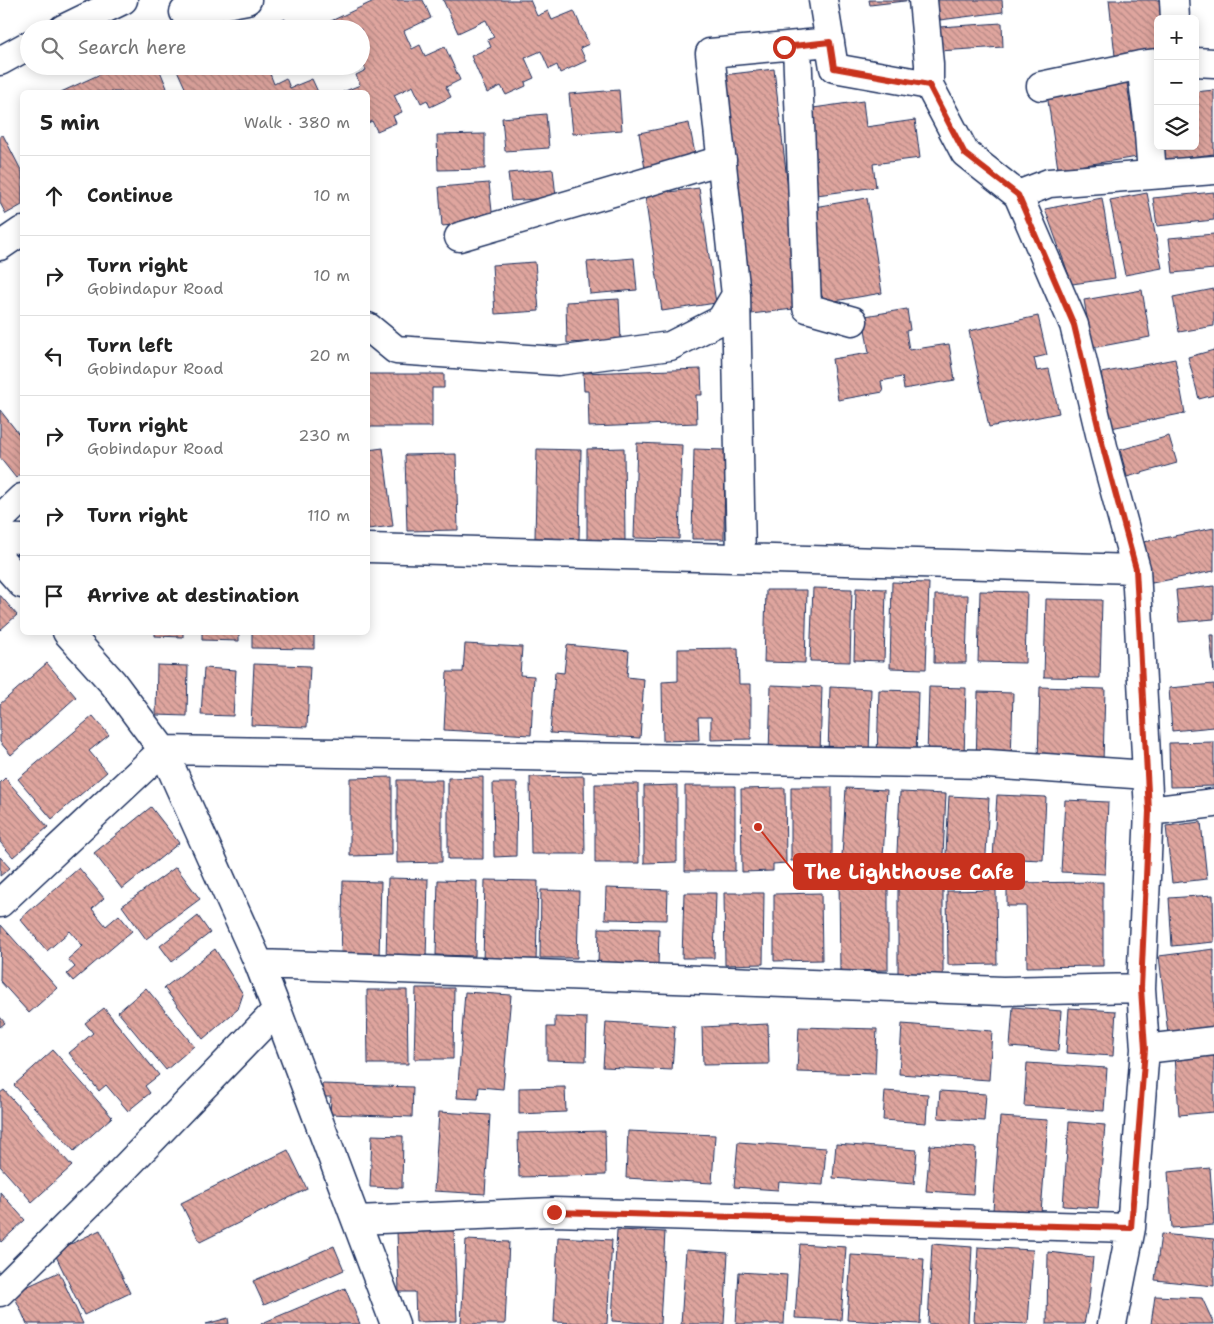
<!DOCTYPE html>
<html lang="en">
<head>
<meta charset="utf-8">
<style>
	:root { --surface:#fff; --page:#f2f2f2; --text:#222; --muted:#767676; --line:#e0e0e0 }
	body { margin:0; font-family:"Shantell Sans",sans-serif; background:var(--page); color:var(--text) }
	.controls { position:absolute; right:15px; top:15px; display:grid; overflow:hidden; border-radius:8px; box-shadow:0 2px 12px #0003 }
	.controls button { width:45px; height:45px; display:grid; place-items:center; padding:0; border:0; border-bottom:1px solid var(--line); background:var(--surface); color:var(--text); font:25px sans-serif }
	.stop { position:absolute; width:15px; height:15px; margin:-11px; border:4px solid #c8321e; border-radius:50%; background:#fff }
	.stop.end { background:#c8321e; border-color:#fff; box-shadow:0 1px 5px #0008 }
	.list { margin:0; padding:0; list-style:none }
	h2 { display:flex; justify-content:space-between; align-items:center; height:65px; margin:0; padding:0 20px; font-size:21px }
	h2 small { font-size:16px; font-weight:400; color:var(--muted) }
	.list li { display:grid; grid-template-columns:32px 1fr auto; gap:15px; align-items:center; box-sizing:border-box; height:80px; padding:0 20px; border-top:1px solid var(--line) }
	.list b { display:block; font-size:19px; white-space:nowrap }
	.list p { margin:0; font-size:16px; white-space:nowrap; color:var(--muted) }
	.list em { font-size:16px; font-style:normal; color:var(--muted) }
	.icon { flex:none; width:28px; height:28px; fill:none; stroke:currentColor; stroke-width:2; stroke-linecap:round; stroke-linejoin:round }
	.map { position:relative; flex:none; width:1214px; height:1324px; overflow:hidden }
	.search { position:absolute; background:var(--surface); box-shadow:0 2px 12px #0003; left:20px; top:20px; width:350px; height:55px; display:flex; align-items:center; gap:12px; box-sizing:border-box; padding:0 18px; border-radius:28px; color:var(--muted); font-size:19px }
	.panel { position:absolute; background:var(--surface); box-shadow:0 2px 12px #0003; left:20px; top:90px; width:350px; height:545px; border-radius:8px }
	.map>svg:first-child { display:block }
	.building { fill:url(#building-back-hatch); stroke:#1b2f5e }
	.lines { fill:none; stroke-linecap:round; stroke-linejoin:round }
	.minor-casing { stroke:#1b2f5e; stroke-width:31 }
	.minor { stroke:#fff; stroke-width:28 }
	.route { stroke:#c8321e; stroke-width:6 }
	.leader { fill:none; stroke:#c8321e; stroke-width:2 }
	.callout-dot { fill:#c8321e; stroke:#fff; stroke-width:2 }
	.callout { fill:#c8321e; stroke:#c8321e; stroke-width:2 }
	.callout-label { font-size:20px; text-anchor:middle; font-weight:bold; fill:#fff }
</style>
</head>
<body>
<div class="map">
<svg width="1214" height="1324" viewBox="0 0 1214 1324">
	<defs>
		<pattern id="building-back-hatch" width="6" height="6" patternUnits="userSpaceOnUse" patternTransform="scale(1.25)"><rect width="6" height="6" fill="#dfa59e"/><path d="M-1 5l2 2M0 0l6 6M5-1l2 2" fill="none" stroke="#b48784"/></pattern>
	</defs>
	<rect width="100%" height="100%" fill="#fff"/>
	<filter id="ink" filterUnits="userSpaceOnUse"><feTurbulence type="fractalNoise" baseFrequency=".02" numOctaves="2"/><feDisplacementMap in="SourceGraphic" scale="10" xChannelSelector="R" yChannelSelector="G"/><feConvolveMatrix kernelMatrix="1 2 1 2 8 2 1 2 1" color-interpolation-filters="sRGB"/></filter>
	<g filter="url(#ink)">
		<path class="building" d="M376,0H423L431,18L404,31L412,49L420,45L425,56L445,47L460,80L446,87L451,97L430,107L427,100L421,103L413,86L394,95L402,112L393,116L396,123L377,131L372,121L368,123V92H343L360,85L356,75L366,70L361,60V29H314Z
			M443,0H530L537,16L548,11L552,20L574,11L589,44L580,48L586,61L560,73L557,65L549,69L541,51L525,58L534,78L525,82L526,86L506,95L501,86L487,93L471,56L491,47L488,40L494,37L486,20L458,33Z
			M869,0H913L870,5Z
			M937,0H1002L1003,12L940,20Z
			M1109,0H1162L1164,19H1158V51L1115,56Z
			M285,19L290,29H263Z
			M1002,23L1003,47L939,51V27Z
			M118,66H158L167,88L156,92H61Z
			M180,66H267L274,84L286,78L290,88L312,79L318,92H187L176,68Z
			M774,69L802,308L751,314L723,75Z
			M1127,83L1138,157L1058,169L1047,94Z
			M619,90L622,130L573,134L569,94Z
			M1214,90V154L1158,161V146H1195V92Z
			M863,101L866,127L915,120L920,158L873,164L876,187L817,195L806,109Z
			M546,114L549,148L505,151L502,118Z
			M689,123L696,159L645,169L639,133Z
			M485,134V169L438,170L437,135Z
			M3,135L22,172V205L6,214L0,203V136Z
			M553,169L556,197L511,201L508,173Z
			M489,183L493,221L442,226L439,187Z
			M669,186V192L699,188L716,303L662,311L644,190Z
			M1214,192V220L1157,226L1153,198Z
			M1147,193L1162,268L1125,275L1110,200Z
			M867,198L882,293L823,303L808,208Z
			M1102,198L1115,278L1072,284L1045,209Z
			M1214,234V269L1173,273L1169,238Z
			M634,258L637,290L590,294L587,262Z
			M535,262L539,311L495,314L492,265Z
			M1214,289V326L1179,332L1173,297Z
			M1142,290L1150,337L1092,348L1084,300Z
			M619,299L621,340L567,343L566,302Z
			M907,309L910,330L906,331L909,350L949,344L955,380L904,389L902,377L881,381L883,392L838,400L832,359L869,353L865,329H861L859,317Z
			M1038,316L1047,355L1034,358L1037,371L1049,369L1059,413L989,427L969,331Z
			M1214,350V395L1199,399L1188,357Z
			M1175,359L1185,413L1111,428L1101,373Z
			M701,369L702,395H696L697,423L589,427L588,391H584L583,373Z
			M368,374H444V388H432V427H368Z
			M0,410L22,438V473L16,478L0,458Z
			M1169,436L1177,463L1127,477L1120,450Z
			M637,443L682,445L679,539L634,538Z
			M383,448L393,526L368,529V450Z
			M624,448L625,541L587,542V449Z
			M537,449L581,450L579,539L535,538Z
			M694,449L725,450L724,539H692Z
			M456,454L458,530L407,531L405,455Z
			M1214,528V571L1152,583L1144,542Z
			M892,582L929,583L926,669L890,668Z
			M1214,586V619L1179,622L1176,590Z
			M813,588L852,589L850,662L810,661Z
			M856,588L886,589L884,661L854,660Z
			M766,590H807L805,663L764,662Z
			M980,591L1027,592L1025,663L978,662Z
			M0,595L17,615L0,630Z
			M935,595H968L966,663H934Z
			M1046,599L1102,600L1100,678L1044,677Z
			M155,632H183V637L155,636Z
			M202,632H239V641L202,640Z
			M252,632H314V649L252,648Z
			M1210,635H1214V673Z
			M465,644L522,647L520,675L534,676L531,735L444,730L447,672H463Z
			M567,645L629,651L627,677L644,679L640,738L550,733L555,672L564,673Z
			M738,648L739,684H751V739L711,740V717H698L699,740L663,741L662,682L678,681V649Z
			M47,663L76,697L11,755L0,742V704Z
			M254,664L310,666L307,727L251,725Z
			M157,665L188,666L187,716L156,715Z
			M204,668L236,670L233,716L201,715Z
			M1214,684V727L1172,731L1169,688Z
			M771,685L822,687L820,754L769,753Z
			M830,687L871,689L869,754L828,753Z
			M929,687L966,688L964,757L927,756Z
			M1040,687L1105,689L1103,762L1038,760Z
			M879,690L918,691L916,759L877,758Z
			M978,692L1013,693L1011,762H976Z
			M93,716L109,735L89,751L107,772L52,819L18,779Z
			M1214,742V786L1170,787L1169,743Z
			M584,776L585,854H531L530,777Z
			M392,777V855L350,856V778Z
			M483,777V859H448V778Z
			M5,778L48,827L13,857L0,842V783Z
			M397,780H442V862L397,863Z
			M493,783H517L516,856L494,857Z
			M595,784H638L639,863H595Z
			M677,785V862L644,863V786Z
			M685,786H735V871H685Z
			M791,787H832V860L791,861Z
			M785,788L786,863L773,864V871L742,872L741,789Z
			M846,788L887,790L883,858L842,856Z
			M900,792L946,794L942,875L896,872Z
			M997,795L1046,797L1043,860L993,858Z
			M949,796L989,798L985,873L945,872Z
			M1065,800L1108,802L1105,874L1061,872Z
			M151,807L179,843L122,889L94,853Z
			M1201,822L1207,879L1172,883L1166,826Z
			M0,857L10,868L0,876Z
			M176,867L200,899L146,939L122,906Z
			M79,868L104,898L92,909L106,926L119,915L132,931L73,981L67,974L75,967L68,959L83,946L70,931L47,951L20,919Z
			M388,878L428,879L426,960L386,959Z
			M839,878H888V970L840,971Z
			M438,880L477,881L475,956L436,955Z
			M485,880L538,881L536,963L483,962Z
			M343,881L381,882L379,958H341Z
			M1103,882V966L1027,967L1026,906H1007V883Z
			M606,888L668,890L667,920L605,919Z
			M898,888H943V978H898Z
			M541,890L579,891L577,958H540Z
			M996,890L997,964L948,965L947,891Z
			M684,893H716L714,958H682Z
			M724,893H764L763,964L725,965Z
			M821,893L822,960L774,961V894Z
			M1213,895L1214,942L1172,946L1169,898Z
			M198,916L210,933L172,962L160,946Z
			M1,925L57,988L29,1013L0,981Z
			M599,928L659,929L658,966L598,965Z
			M215,949L243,994L238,1009L203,1039L164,988Z
			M1214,949V1029L1168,1034L1159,956Z
			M146,988L194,1046L166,1070L118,1012Z
			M416,988H454L453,1059H414Z
			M367,990H407L408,1064H368Z
			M465,992L511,995L503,1089L479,1087L478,1099L457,1098Z
			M1013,1007L1061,1011L1058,1051L1010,1047Z
			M104,1008L159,1075L145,1086L150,1093L128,1111L106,1085L99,1091L69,1053L93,1033L85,1023Z
			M1069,1008L1116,1011L1113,1056L1066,1053Z
			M0,1017L5,1023L0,1027Z
			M555,1017L587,1018L586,1061L547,1060V1027H555Z
			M606,1022L675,1026L672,1070L603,1067Z
			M768,1024L769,1064L703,1065L702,1027Z
			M902,1024L992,1031L989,1080L899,1074Z
			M799,1027L877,1029L875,1074L797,1072Z
			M53,1050L112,1117L74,1151L14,1085Z
			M1214,1052V1112L1179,1115L1175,1055Z
			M1027,1063L1107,1068L1104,1111L1024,1106Z
			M322,1084L413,1087L412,1117L330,1114L331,1097H322Z
			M565,1087L566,1112L519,1114V1088Z
			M4,1090L72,1166L32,1202L0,1166V1093Z
			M885,1091L928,1094L926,1123L883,1120Z
			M940,1091L986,1094L984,1121L938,1118Z
			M439,1112L490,1115L485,1194L434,1191Z
			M1000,1117L1048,1120L1041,1213L993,1210Z
			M1069,1122L1105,1125L1098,1208L1063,1206Z
			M605,1131L606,1175L519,1177L518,1133Z
			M628,1131L715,1135L712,1183L626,1178Z
			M372,1135L403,1136L402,1188L370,1187Z
			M738,1142L826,1148L823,1185L779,1182L778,1190L734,1187Z
			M836,1144L917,1150L914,1184L833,1178Z
			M930,1145L976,1148L973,1194L926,1191Z
			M288,1150L307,1189L200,1242L181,1203Z
			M1210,1168L1214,1225L1172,1228L1168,1172Z
			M0,1192L25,1220L1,1242L0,1241Z
			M454,1229L457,1321L416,1322L415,1292H399L397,1231Z
			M100,1230L130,1293L84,1315L54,1252Z
			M617,1230L665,1232L660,1324L612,1321Z
			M1161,1234L1214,1239V1286L1155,1280Z
			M558,1237L612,1240L607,1324L554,1322Z
			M466,1240L509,1242L505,1324H461Z
			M800,1244L846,1247L841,1320L795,1318Z
			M932,1244L972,1247L968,1324H928Z
			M334,1246L344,1270L264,1305L253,1281Z
			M978,1247L1033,1250L1028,1324L974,1322Z
			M686,1250L728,1253L724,1324H681Z
			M1048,1252L1093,1257L1089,1300L1084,1324H1047Z
			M851,1255L924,1259L920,1324L847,1320Z
			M59,1272L83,1324H27L13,1293Z
			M739,1272L787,1275L784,1324H736Z
			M345,1288L360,1324H260Z
			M1155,1296L1202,1298L1214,1324H1151Z
			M228,1318L229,1324H206Z"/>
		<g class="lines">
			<g class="minor-casing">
				<path id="minor" d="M823,0L834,68L929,85L965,153L1018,195L1074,325L1105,455L1136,569L1149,811L1141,988L1145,1049L1131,1228L1112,1324
					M923,0L929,64V85
					M1174,0L1175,19
					M184,12L247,0
					M63,29L123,0
					M797,46L807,308L853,321
					M0,61L29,45
					M1195,62L1214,63
					M1141,65L1148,120L1152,175
					M1041,86L1141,65L1158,63
					M1018,195L1049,183L1214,170
					M459,237L722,160
					M0,246L22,231
					M368,327L396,350L558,361L670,346L721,320L736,295
					M0,519L22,498
					M0,538L22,539
					M368,548L1136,569
					M741,558L736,295L710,53L830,42
					M0,559L22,584
					M67,632L113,683L163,750L259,964L277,1010L395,1324
					M1149,811L1214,803
					M0,903L163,750L988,764L1147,775
					M259,964L1003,991L1141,988
					M1145,1049L1214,1041
					M356,1220L554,1212L1131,1228
					M0,1292L117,1176L277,1010"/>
			</g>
			<use href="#minor" class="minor"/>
		</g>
	</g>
	<g class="lines" filter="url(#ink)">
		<path class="route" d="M554,1212L1131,1228L1145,1049L1141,988L1149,811L1136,569L1105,455L1074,325L1018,195L965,154L929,85L834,68L830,42L784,47"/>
	</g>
	<path class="leader" d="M758 827L794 872"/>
	<circle class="callout-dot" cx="758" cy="827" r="5"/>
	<rect class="callout" x="794" y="854" width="230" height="35" rx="5"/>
	<g class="callout-label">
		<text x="909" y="879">The Lighthouse Cafe</text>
	</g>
</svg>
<div class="controls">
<button>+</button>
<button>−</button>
<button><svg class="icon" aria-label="layers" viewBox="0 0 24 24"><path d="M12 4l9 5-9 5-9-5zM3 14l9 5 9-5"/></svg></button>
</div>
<div class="stop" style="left:784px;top:47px"></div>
<div class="stop end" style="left:554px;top:1212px"></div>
<div class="search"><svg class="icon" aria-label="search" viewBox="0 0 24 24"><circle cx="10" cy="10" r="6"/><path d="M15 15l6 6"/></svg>Search here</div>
<section class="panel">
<h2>5 min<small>Walk · 380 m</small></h2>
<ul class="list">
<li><svg class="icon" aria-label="ahead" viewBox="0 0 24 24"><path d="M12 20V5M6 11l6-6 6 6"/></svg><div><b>Continue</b></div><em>10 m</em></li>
<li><svg class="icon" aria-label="right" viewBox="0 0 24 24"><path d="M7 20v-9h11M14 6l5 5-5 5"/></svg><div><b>Turn right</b><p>Gobindapur Road</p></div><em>10 m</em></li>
<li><svg class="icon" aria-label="left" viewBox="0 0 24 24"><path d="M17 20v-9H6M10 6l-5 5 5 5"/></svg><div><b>Turn left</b><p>Gobindapur Road</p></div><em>20 m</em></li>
<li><svg class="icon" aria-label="right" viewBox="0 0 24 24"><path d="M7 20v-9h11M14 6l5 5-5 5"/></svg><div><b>Turn right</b><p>Gobindapur Road</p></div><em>230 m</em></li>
<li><svg class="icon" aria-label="right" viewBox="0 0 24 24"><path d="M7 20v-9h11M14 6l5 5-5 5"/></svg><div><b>Turn right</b></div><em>110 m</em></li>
<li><svg class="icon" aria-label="arrive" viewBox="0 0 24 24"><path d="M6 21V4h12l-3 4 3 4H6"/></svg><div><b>Arrive at destination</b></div></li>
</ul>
</section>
</div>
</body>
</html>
